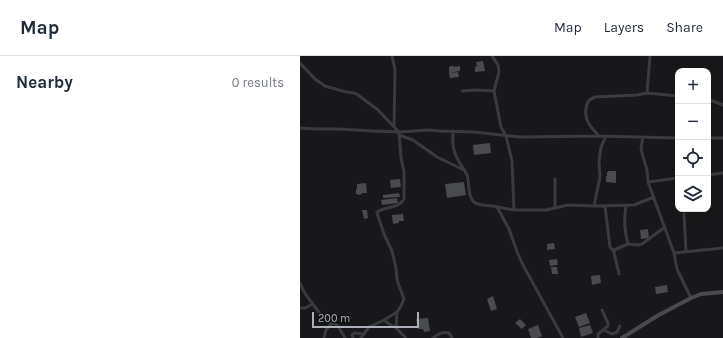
<!DOCTYPE html>
<html lang="en">
<head>
<meta charset="utf-8">
<style>
	:root { --surface:#fff; --page:#f2f2f3; --text:#1f2937; --muted:#747a83; --line:#e0e1e3 }
	body { margin:0; font-family:Karla,sans-serif; background:var(--page); color:var(--text) }
	.controls { position:absolute; right:12px; top:12px; display:grid; overflow:hidden; border-radius:8px; box-shadow:0 4px 16px #0002 }
	.controls button { width:36px; height:36px; display:grid; place-items:center; padding:0; border:0; border-bottom:1px solid var(--line); background:var(--surface); color:var(--text); font:20px sans-serif }
	.scale { position:absolute; left:12px; bottom:10px; width:107px; box-sizing:border-box; padding-left:4px; border:2px solid #acb0b8; border-top:0; font-size:11px; line-height:14px; white-space:nowrap; color:#acb0b8; -webkit-text-stroke:3px #131315; paint-order:stroke }
	.list { margin:0; padding:0; list-style:none }
	h2 { display:flex; justify-content:space-between; align-items:center; height:52px; margin:0; padding:0 16px; font-size:17px }
	h2 small { font-size:13px; font-weight:400; color:var(--muted) }
	.icon { flex:none; width:22px; height:22px; fill:none; stroke:currentColor; stroke-width:2; stroke-linecap:round; stroke-linejoin:round }
	.map { position:relative; flex:none; width:423px; height:282px; overflow:hidden }
	header { display:flex; align-items:center; gap:24px; box-sizing:border-box; height:56px; padding:0 20px; background:var(--surface); border-bottom:1px solid var(--line) }
	header strong { font-size:19px }
	nav { display:flex; gap:22px; margin-inline-start:auto; font-size:14px }
	main { display:flex }
	aside { flex:1; background:var(--surface) }
	.map>svg:first-child { display:block }
	.building { fill:#4a4b4e }
	.lines { fill:none; stroke-linecap:round; stroke-linejoin:round }
	.street { stroke:#393b3e; stroke-width:3 }
	.secondary { stroke:#484a4e; stroke-width:4 }
</style>
</head>
<body>
<header>
<strong>Map</strong>
<nav><a>Map</a><a>Layers</a><a>Share</a></nav>
</header>
<main>
<aside>
<h2>Nearby<small>0 results</small></h2>
<ul class="list">
</ul>
</aside>
<div class="map">
<svg width="423" height="282" viewBox="0 0 423 282">
	<rect width="100%" height="100%" fill="#18181a"/>
	<path class="building" d="M183,5L185,15L175,16V11L177,10L176,6Z
		M150,10H154V11L160,10V15L149,17V11H150Z
		M158,16L159,21L150,22L149,17Z
		M190,87L191,97L174,99L173,89Z
		M308,115H316V127L306,126V120H307V116H308Z
		M100,123L101,131L91,132L90,124Z
		M164,126L166,139L147,142L145,128Z
		M66,127L67,137H62V138L58,139V138H56V133H57V128Z
		M99,137L100,141L83,142V139Z
		M97,142L98,147L82,149L81,144Z
		M62,154H67L68,162L64,163Z
		M103,158L104,165H99V167L93,168L92,159Z
		M348,173L349,182L341,183L340,174Z
		M254,187L255,193L247,194V188Z
		M257,203L258,209L250,210L249,204Z
		M251,211H257L258,218H252Z
		M300,219L301,227L292,229L291,220Z
		M367,229L368,236L356,238L355,231Z
		M193,240L197,253L191,255L187,243Z
		M286,257L290,267L279,271L275,261Z
		M128,262L130,275L124,276L123,273H118L116,263Z
		M220,263L226,269L222,273L215,267Z
		M238,269L242,280L237,282H231L228,273Z
		M290,269L293,277L281,281L279,272Z"/>
	<g class="lines">
		<path class="street" d="M92,0L95,14L94,70
			M192,0L198,9L199,16L194,35L201,71L206,80L212,105L214,154H246L268,149L294,150L334,149L354,141
			M0,7L15,23L25,30L46,36L54,37L58,39L78,54L99,76L101,102L104,116V143C98,153 86,150 77,156V157L84,178L92,195L96,212L97,224L104,243L101,250L97,256L84,264L69,271L61,282
			M162,35L176,34L194,35
			M347,37L350,0
			M408,43L423,49
			M0,72L17,73H39L73,75L99,76L129,74L139,75L174,76L220,81L299,80L378,82
			M153,75C153,82 152,88 154,94C156,104 163,110 167,119C170,127 167,140 174,146C179,150 187,149 192,150C200,151 206,153 214,154
			M99,79L113,84L137,101L164,114
			M299,80C292,72 284,65 286,53C287,46 288,44 295,41L337,39L347,37L378,40
			M343,81L341,91L342,97L347,114L348,126L374,197L423,192
			M408,82H423
			M408,119L423,117
			M255,123V152
			M348,126L378,122
			M326,149C324,164 324,174 328,188L338,189L342,188L365,171
			M294,150L300,121L299,105L301,91L306,80
			M305,150L310,191L314,196
			M197,151L209,173L218,198L223,209L263,282
			M384,158L386,196
			M374,197L377,213L391,242
			M319,218L314,196V194L328,188
			M0,227L4,236L9,243L21,259L38,270L45,282
			M0,252H5L13,248
			M84,264L89,268L96,272L106,282
			M96,272L97,256
			M304,274L312,278L317,276L320,270
			M24,282L26,274L32,267
			M53,282L52,279L54,277L64,278
			M133,282C139,278 142,275 149,277L152,282
			M298,282V278L308,270V267L302,254"/>
		<path class="secondary" d="M322,282L357,260L391,242L401,238L423,236"/>
	</g>
</svg>
<div class="controls">
<button>+</button>
<button>−</button>
<button><svg class="icon" aria-label="locate" viewBox="0 0 24 24"><circle cx="12" cy="12" r="6"/><path d="M12 2v4M12 18v4M2 12h4M18 12h4"/></svg></button>
<button><svg class="icon" aria-label="layers" viewBox="0 0 24 24"><path d="M12 4l9 5-9 5-9-5zM3 14l9 5 9-5"/></svg></button>
</div>
<div class="scale">200 m</div>
</div>
</main>
</body>
</html>
